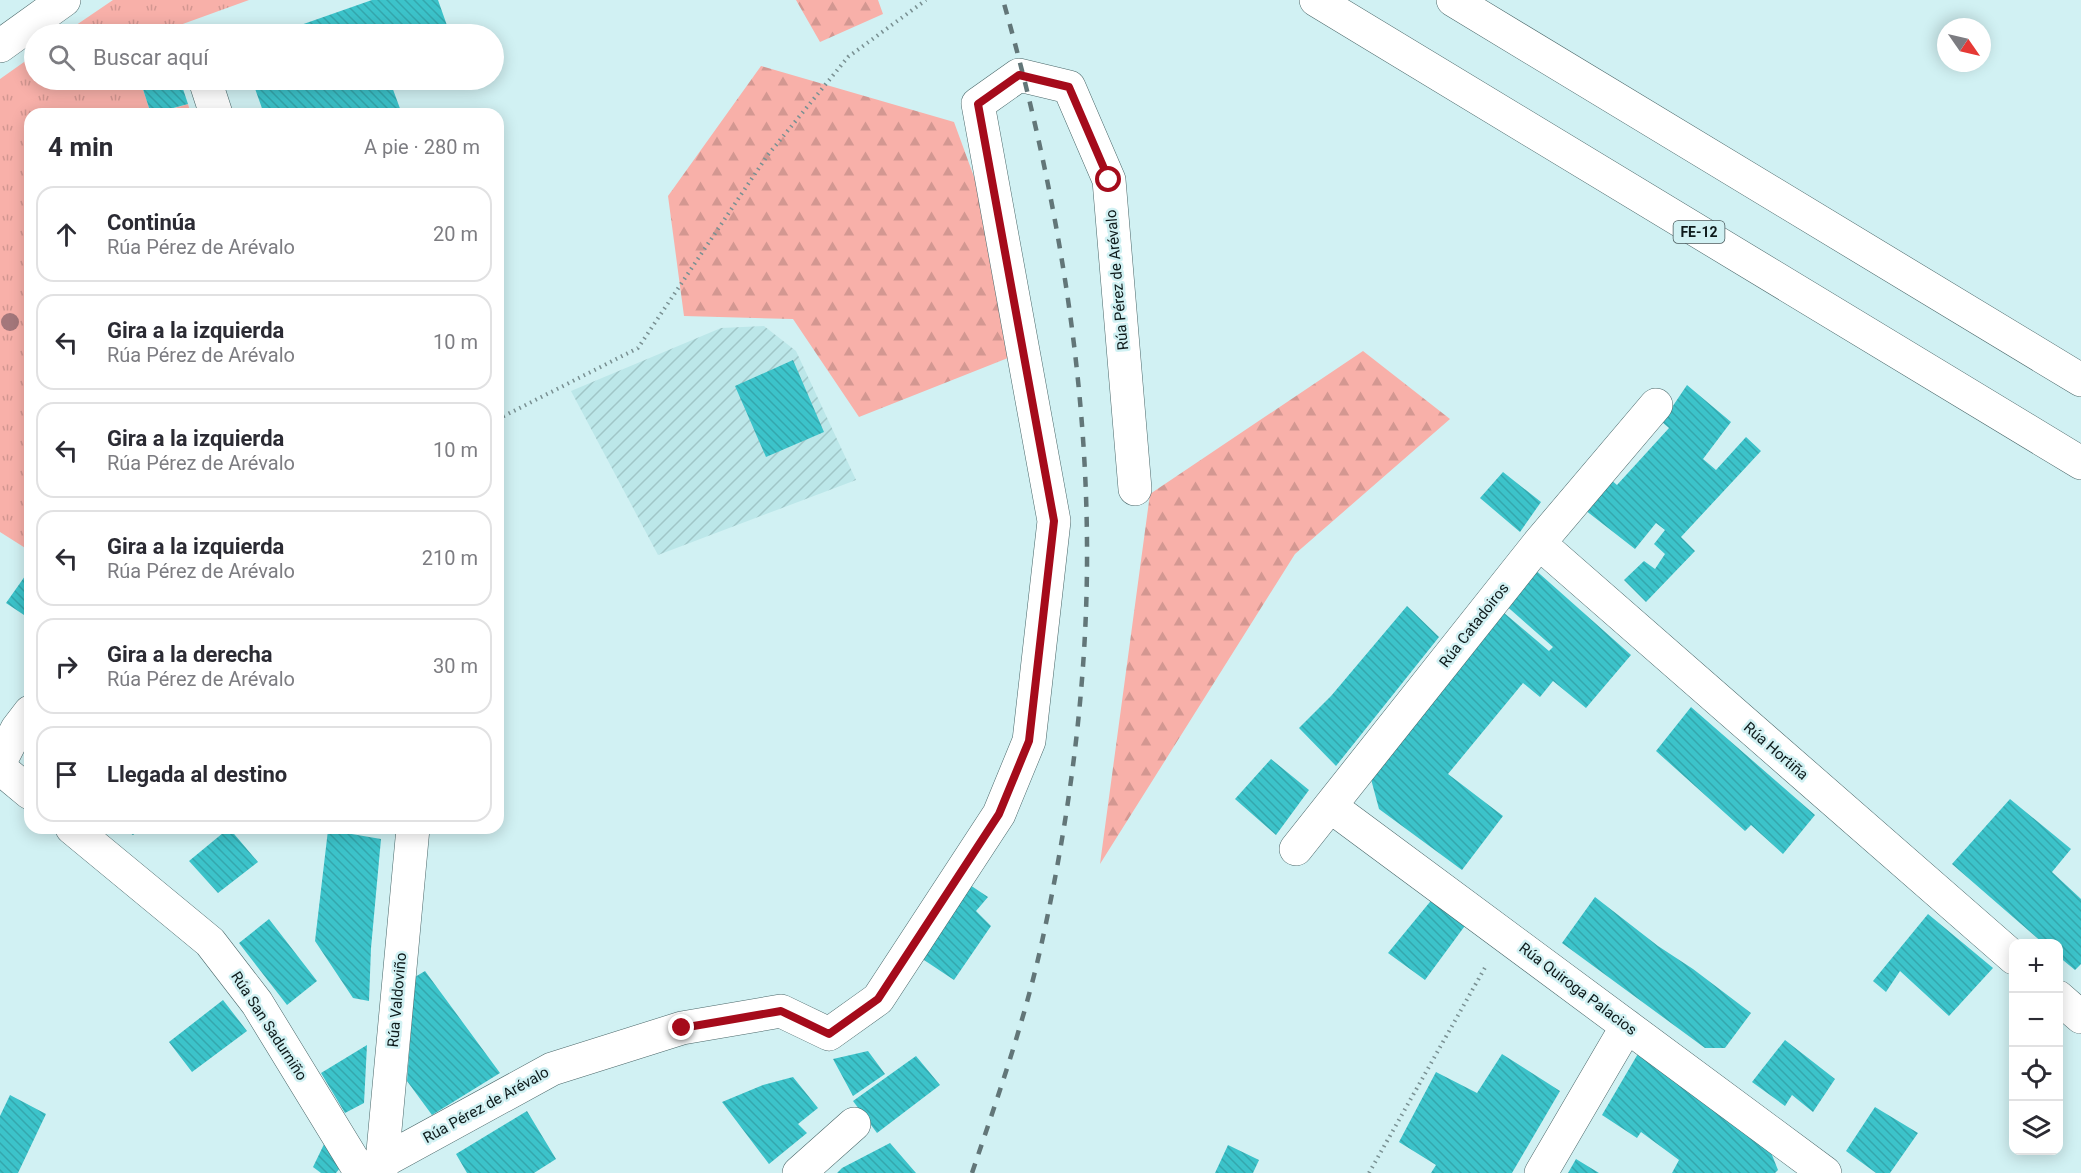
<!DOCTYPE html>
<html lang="es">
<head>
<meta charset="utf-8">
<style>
	:root { --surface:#fff; --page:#f2f2f3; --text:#2b2b33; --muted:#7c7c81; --line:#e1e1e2 }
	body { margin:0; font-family:Roboto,sans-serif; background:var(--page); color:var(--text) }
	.controls { position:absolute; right:18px; bottom:18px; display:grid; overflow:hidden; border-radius:12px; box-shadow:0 3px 15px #0003 }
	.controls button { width:54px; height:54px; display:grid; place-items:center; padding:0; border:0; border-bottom:2px solid var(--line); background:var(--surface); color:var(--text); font:30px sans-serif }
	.compass { position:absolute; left:1937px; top:18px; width:54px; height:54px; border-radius:50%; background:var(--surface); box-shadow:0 3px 15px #0003; rotate:124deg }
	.stop { position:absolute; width:18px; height:18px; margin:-14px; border:4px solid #a50b1b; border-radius:50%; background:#fff }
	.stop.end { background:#a50b1b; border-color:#fff; box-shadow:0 2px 6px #0008 }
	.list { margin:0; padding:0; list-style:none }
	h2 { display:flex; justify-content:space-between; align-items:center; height:78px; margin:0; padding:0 24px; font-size:26px }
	h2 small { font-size:20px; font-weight:400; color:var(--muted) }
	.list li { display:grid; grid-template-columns:39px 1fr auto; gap:18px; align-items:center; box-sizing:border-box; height:96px; margin:0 12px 12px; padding:0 12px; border:2px solid var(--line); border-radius:18px }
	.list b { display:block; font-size:22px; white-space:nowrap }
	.list p { margin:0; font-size:20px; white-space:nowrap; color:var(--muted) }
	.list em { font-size:20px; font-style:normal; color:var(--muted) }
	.icon { flex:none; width:33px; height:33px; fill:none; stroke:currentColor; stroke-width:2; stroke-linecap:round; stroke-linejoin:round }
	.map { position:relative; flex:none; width:2081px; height:1173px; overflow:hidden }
	.search { position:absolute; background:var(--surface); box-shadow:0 3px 15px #0003; left:24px; top:24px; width:480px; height:66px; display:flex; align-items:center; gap:15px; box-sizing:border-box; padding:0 21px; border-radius:33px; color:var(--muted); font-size:22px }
	.panel { position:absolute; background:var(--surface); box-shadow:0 3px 15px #0003; left:24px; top:108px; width:480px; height:726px; border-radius:18px }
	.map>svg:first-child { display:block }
	.industrial { fill:url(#industrial-furrows) }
	.grass { fill:url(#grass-tufts) }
	.forest { fill:url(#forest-firs) }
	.building { fill:url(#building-back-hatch) }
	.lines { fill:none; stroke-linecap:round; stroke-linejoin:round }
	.minor-casing { stroke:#4a6769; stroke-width:34 }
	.major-casing { stroke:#4a6769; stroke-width:34 }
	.highway-casing { stroke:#4a6769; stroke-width:34 }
	.path { stroke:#799092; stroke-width:4; stroke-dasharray:1.5 4.5; stroke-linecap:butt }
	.minor { stroke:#fff; stroke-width:33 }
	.major { stroke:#fff; stroke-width:33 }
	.highway { stroke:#fff; stroke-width:33 }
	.rail { stroke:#627678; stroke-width:4.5; stroke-dasharray:10 10; stroke-linecap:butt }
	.tree { fill:#a4777b }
	.route { stroke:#a50b1b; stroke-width:8 }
	.labels { text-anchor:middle; stroke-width:5; stroke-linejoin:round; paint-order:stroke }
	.shield { fill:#d1f1f3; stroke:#485a5c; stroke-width:1.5 }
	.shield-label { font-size:14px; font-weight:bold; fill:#0e1a1b }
	.street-label { font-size:15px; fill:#0e1a1b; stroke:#d1f1f3 }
</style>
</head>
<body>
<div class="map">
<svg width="2081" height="1173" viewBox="0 0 2081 1173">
	<defs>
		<pattern id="industrial-furrows" width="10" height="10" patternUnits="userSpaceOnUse" patternTransform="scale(1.5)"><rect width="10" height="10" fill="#bce7e9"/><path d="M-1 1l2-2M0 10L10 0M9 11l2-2" fill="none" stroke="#a0c6c7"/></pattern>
		<pattern id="grass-tufts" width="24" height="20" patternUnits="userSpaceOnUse" patternTransform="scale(1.5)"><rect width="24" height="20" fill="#f8b0a9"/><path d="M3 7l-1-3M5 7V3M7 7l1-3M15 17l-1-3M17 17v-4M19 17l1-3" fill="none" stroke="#d39791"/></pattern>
		<pattern id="forest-firs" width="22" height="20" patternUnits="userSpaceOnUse" patternTransform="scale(1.5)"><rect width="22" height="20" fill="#f8b0a9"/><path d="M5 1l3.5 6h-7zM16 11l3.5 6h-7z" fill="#d39791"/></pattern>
		<pattern id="building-back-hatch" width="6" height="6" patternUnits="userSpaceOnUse" patternTransform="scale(1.5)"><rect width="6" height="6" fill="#3cc3ca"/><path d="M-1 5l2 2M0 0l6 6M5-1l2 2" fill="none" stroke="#34a7ad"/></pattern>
	</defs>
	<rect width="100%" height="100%" fill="#d1f1f3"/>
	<path class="industrial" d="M764,326L796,351L856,480L658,555L571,391L721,328Z"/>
	<path class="grass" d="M113,0H249L180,25L172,34H63Z
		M34,55V80H140L151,114H30V551L0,532V79Z
		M188,104L191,114H155Z"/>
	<path class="forest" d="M796,0H878L883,14L820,42Z
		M761,66L954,122L1036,347L859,417L793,319L684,316L668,196Z
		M1363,351L1450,419L1295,554L1100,864L1150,494Z"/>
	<path class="building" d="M372,0H438L450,34H275Z
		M140,80H180L188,104L151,114Z
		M252,80H403L391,84L402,114H297L296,109L282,114H264Z
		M793,360L824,432L766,457L735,386Z
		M1687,385L1731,422L1703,459L1716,470L1746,437L1761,451L1681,537L1695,551L1646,602L1624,580L1644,561L1655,569L1665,554L1654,544L1665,530L1656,523L1635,549L1585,510L1610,479L1617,485L1669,428L1662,422Z
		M1503,472L1541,502L1520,532L1480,498Z
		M1532,567L1631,655L1586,708L1553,681L1540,697L1523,683L1448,774L1503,816L1462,870L1379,809L1371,779L1503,612L1549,651L1553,647L1502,602Z
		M30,569V619L6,603Z
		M1407,606L1439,637L1336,766L1299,728L1331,696Z
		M1691,707L1815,815L1783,854L1751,825L1745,831L1656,751Z
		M1271,759L1309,790L1276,835L1235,799Z
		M2010,799L2071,849L2052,872L2081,899V964L2075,970L2058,956V944H2044L1952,864Z
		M122,828H142L133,835Z
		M229,828L258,862L218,893L189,861Z
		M328,830L381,839L371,948L369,1001L353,998L315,941Z
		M970,885L988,897L976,911L991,926L954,980L921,958Z
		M1434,897L1467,923L1425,980L1388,953Z
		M1595,897L1658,946L1693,969L1751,1013L1725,1048H1705L1562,943Z
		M1928,914L1993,968L1949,1016L1900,971L1886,992L1873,981Z
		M269,919L317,981L287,1005L239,943Z
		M425,971L500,1073L432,1115L407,1081L415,977Z
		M223,1000L247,1031L192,1072L169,1042Z
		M1785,1040L1835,1079L1813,1112L1792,1095L1785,1106L1752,1082Z
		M367,1045L364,1103L345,1113L321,1073Z
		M868,1051L885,1074L853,1096L833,1059Z
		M1639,1052L1770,1150L1778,1170L1775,1173H1672L1679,1160L1641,1132L1637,1138L1602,1115Z
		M1502,1054L1560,1091L1512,1173H1431L1436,1165L1399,1142L1436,1072L1477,1093Z
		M916,1056L940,1085L877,1133L853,1101Z
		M793,1077L818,1108L798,1124L807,1133L769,1164L722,1102L763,1085Z
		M10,1095L46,1114L18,1173H0V1116Z
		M1875,1107L1918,1133L1890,1173H1876L1846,1151Z
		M527,1111L556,1159L534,1173H467L456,1154Z
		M327,1138L340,1168L336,1173H321L313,1167Z
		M890,1143L916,1173H837L842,1168Z
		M1228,1145L1259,1160L1253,1173H1215Z
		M1576,1159L1599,1173H1568Z"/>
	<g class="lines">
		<g class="minor-casing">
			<path id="minor" d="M205,80L216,114
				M1539,543L2014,958
				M0,762L17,729L30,712
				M0,768L30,793
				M1330,806L1825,1173
				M72,828L210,942L257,1003L361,1173
				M1296,849L1539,543L1656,405
				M2058,997L2081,1017
				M382,1162L552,1069L682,1028L781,1011L829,1034L878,999L999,814L1029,741L1054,521L978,104L1019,75L1069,87L1109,180L1135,489
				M381,1173L413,828
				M799,1173L854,1124
				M1541,1173L1627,1026"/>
		</g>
		<g class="major-casing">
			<path id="major" d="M0,46L64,0"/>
		</g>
		<g class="highway-casing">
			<path id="highway" d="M1316,0L2081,463
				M1453,0L2081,380"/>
		</g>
		<path class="path" d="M498,419L638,348L767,156L848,57L926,0
			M1369,1173L1487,964"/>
		<use href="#minor" class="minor"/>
		<use href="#major" class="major"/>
		<use href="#highway" class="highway"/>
		<path class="rail" d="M972,1173C998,1096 1026,1017 1043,937C1071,809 1088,676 1087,544C1086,361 1053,176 1003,0"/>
	</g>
	<circle class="tree" cx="10" cy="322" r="9"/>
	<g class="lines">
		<path class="route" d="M682,1028L781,1011L829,1034L878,999L999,814L1029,741L1054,521L978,104L1019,75L1069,87L1109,180"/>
	</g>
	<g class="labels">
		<rect class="shield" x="1673.5" y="221" width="51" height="22" rx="4.5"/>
		<g class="shield-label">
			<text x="1699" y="237">FE-12</text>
		</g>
		<g class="street-label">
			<text transform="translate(1117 280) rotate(-95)" y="5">Rúa Pérez de Arévalo</text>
			<text transform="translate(1474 625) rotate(-52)" y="5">Rúa Catadoiros</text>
			<text transform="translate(1776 751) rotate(41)" y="5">Rúa Hortiña</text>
			<text transform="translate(1578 989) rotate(37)" y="5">Rúa Quiroga Palacios</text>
			<text transform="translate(397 1000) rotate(-85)" y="5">Rúa Valdoviño</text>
			<text transform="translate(269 1026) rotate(57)" y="5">Rúa San Sadurniño</text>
			<text transform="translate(486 1105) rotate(-29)" y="5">Rúa Pérez de Arévalo</text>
		</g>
	</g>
</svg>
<div class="controls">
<button>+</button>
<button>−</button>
<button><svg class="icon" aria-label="locate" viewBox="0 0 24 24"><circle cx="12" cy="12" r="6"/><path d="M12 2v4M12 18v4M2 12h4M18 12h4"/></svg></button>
<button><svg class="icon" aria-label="layers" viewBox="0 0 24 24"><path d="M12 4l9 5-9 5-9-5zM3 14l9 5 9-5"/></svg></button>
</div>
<svg class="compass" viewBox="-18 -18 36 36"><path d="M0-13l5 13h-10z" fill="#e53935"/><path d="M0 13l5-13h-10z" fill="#7c7c81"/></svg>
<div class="stop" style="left:1109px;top:180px"></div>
<div class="stop end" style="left:682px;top:1028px"></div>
<div class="search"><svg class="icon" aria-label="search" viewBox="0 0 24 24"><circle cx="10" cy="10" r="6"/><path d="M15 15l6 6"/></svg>Buscar aquí</div>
<section class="panel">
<h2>4 min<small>A pie · 280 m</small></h2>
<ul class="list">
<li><svg class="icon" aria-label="ahead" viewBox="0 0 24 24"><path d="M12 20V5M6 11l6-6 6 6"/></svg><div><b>Continúa</b><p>Rúa Pérez de Arévalo</p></div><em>20 m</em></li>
<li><svg class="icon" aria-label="left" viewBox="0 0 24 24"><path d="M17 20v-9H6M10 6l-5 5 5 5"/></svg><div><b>Gira a la izquierda</b><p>Rúa Pérez de Arévalo</p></div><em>10 m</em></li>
<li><svg class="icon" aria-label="left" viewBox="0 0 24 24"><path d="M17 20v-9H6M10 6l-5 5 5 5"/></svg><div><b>Gira a la izquierda</b><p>Rúa Pérez de Arévalo</p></div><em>10 m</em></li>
<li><svg class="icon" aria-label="left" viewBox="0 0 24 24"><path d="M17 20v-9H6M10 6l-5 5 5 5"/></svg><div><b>Gira a la izquierda</b><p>Rúa Pérez de Arévalo</p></div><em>210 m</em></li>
<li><svg class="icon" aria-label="right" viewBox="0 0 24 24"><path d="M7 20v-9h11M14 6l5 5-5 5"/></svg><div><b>Gira a la derecha</b><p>Rúa Pérez de Arévalo</p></div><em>30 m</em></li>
<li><svg class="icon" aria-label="arrive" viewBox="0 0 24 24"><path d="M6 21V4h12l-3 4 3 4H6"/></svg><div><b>Llegada al destino</b></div></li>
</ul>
</section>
</div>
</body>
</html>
